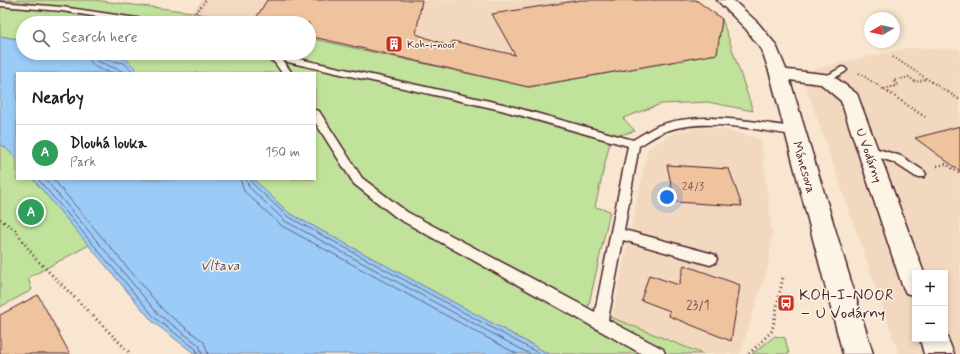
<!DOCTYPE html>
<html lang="en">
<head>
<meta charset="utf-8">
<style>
	:root { --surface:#fff; --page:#f6f6f6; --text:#202124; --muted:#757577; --line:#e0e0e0; --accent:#2563eb }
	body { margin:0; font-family:Mynerve,sans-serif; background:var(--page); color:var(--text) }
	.controls { position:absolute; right:12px; bottom:12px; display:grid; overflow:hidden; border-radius:0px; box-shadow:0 2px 6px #0003 }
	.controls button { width:36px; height:36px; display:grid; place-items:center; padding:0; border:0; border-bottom:1px solid var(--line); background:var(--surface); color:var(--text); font:20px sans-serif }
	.compass { position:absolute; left:864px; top:12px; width:36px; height:36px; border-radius:50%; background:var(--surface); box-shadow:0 2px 6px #0003; rotate:261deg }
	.you { position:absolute; left:667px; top:197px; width:14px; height:14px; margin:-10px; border:3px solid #fff; border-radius:50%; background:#1a73e8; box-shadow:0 0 0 6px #1a73e833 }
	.badge { display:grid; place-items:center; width:26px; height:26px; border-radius:50%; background:var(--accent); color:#fff; font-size:13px; font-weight:700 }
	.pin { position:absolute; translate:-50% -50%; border:2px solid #fff; box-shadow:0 1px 4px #0006 }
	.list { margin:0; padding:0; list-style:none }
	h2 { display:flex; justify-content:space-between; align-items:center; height:52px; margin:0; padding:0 16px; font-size:17px }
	h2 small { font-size:13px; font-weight:400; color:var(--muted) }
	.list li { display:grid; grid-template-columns:26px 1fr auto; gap:12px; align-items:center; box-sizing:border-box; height:56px; padding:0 16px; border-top:1px solid var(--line) }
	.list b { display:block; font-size:15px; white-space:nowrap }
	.list p { margin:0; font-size:13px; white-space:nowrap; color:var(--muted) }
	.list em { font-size:13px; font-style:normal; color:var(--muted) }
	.icon { flex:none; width:22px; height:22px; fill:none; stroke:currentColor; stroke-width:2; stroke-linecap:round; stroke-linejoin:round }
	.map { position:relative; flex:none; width:960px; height:354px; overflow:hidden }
	.search { position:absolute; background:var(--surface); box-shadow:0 2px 6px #0003; left:16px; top:16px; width:300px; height:44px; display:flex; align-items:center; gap:10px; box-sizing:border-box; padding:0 14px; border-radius:22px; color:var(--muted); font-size:15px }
	.panel { position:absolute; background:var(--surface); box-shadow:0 2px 6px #0003; left:16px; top:72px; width:300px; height:108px; border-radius:0px }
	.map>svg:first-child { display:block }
	.built { fill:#f2d8be; fill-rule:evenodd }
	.green { fill:#c0e29b; stroke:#858063 }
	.water { fill:#9bcbf7; stroke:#7b86a5 }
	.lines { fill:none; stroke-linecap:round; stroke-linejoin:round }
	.shore { stroke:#6a647d; stroke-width:1 }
	.building { fill:#efc39e; stroke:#4a1f2b }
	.lane-casing { stroke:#4a1f2b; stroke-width:3 }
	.street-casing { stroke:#4a1f2b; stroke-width:3 }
	.secondary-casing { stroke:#4a1f2b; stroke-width:3 }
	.path-far2 { stroke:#4a1f2b; stroke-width:2; stroke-dasharray:1 2.5; stroke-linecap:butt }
	.path-far1 { stroke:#4a1f2b; stroke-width:2.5; stroke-dasharray:1 3; stroke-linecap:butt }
	.path { stroke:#4a1f2b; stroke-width:3; stroke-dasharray:1 3.5; stroke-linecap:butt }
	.lane { fill:#fcf5e5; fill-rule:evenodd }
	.street { fill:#fcf5e5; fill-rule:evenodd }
	.secondary { fill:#fcf5e5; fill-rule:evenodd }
	.labels { text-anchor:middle; stroke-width:3; stroke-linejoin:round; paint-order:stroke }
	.far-poi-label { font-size:11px; fill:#4a1f2b; stroke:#fcf5e5; text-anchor:start }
	.number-label { font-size:11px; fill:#734848 }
	.street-label { font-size:13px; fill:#4a1f2b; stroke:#fcf5e5 }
	.near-number-label { font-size:13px; fill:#734848 }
	.water-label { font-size:14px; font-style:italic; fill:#625368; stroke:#fcf5e5 }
	.near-poi-label { font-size:16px; fill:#4a1f2b; stroke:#fcf5e5; text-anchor:start }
</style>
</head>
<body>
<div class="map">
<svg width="960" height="354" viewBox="0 0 960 354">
	<rect width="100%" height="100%" fill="#f8e6d0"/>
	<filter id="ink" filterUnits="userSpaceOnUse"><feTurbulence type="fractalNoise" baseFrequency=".025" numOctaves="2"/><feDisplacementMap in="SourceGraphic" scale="8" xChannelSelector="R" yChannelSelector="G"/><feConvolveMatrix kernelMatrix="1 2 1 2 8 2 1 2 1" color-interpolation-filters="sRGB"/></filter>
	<g filter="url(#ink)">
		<path class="built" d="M202,0H696L722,19L717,54L529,87L309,38V23H240L192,12Z
			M907,48L960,49V354H899L801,72ZM915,273H945V339H915Z
			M696,128L722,129L761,139L772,233L769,263L740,354H703L612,317L648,148L674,133Z"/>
		<path class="green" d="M0,0H93L192,12L240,23H23V40L0,36Z
			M722,19L753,111L708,102L661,104L623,118L635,131L611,137L595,207L610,211L588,308L703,354H549L289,213L253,179H315V73H140L126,59L92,53H309V38L529,87L716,54Z
			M0,145L5,146L17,160V179H33L89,245L28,278L32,290L0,307Z
			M775,336L785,338L789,354H752Z"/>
		<path class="water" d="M0,36L23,40V53H92L126,59L140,73H17V160L5,147L0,145Z
			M33,179H253L289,213L549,354H195L153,322Z"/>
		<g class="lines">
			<path class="shore" d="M87,53C90,69 103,71 117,73
				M93,53L97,61L127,73
				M98,53L101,59L124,63L135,73
				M38,179L156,319L196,349L197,354
				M45,179L159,315L199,345L202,354
				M53,179L164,311L204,342L208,354
				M240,179L244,191L282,226L517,354
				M246,179L249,187L285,221L530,354
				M251,179L252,183L287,216L540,354"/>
		</g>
		<path class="building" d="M267,0H422L416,34L449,46L453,41L515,55L492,14L581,0H696L722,19L717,54L528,87L309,36V23H253Z
			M960,126V171L915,138L938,132Z
			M667,165L729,169L742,206L675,202Z
			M684,265L740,285L731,341L669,316L670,311L641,300L649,275L679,285Z
			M38,295L70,354H0V315Z"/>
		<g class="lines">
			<g class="lane-casing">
				<path id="lane" d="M0,2L62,7L150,20L154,23H134L62,11L0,6Z
					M265,53H272L503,104L633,140C641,135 649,130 657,126C701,110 750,122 795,127L800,131L795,135C753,130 707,117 666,131C657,134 648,141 639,146L624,230L710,253L715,255L717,259L715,263L710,265L623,240L608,320L663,349L665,354H642L397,218L354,184L315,122V110L319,111L362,178L407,212L595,312L628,146L501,110L283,61L292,73H282L275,63L263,55Z
					M842,67L845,68L847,70L845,72L829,81H823L821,79Z
					M868,146L901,156L924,171L926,174L924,177H916L893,162L864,153L862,150L864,147Z"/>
			</g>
			<g class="street-casing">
				<path id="street" d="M779,69L832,75L857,94L924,273H915V296L906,293L902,285L841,101L821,84L773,78L770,74L773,70Z
					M945,332L954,354H924L920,339H945Z"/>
			</g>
			<g class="secondary-casing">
				<path id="secondary" d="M717,0H733L758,23L776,45L788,74L873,354H843L770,74L762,50L746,29Z"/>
			</g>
			<path class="path-far2" d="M187,23L206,0
				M893,57L949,93
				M859,73L889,93
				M884,89L899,85L893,81L909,77L915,82L927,79"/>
			<path class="path-far1" d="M888,92L925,117
				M948,92L960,100
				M937,166L946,164L960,174"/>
			<path class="path" d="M0,219L15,230L35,258L131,354
				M749,354L772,331L783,277"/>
			<use href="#lane" class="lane"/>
			<use href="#street" class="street"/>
			<use href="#secondary" class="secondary"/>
		</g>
	</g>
	<defs>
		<g id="building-square" transform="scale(0.9)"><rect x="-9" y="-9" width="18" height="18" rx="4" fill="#c8321e" stroke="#fcf5e5"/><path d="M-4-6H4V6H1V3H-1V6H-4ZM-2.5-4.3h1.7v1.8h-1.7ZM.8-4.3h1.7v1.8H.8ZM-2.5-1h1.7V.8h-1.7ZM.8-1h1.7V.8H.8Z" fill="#fff"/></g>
		<g id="bus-square" transform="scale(0.9)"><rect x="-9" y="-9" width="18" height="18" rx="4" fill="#c8321e" stroke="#fcf5e5"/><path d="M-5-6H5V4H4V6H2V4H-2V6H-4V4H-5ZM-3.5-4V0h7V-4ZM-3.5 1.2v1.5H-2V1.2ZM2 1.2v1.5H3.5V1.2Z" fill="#fff"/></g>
	</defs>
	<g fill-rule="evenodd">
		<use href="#building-square" x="394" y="44"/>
		<use href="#bus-square" x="786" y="303"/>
	</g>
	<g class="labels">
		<g class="far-poi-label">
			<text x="407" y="48">Koh-i-noor</text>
		</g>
		<g class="number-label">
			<text x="693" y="190">24/3</text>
		</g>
		<g class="street-label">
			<text transform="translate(870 155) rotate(71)" y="5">U Vodárny</text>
			<text transform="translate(805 167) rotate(74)" y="5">Mánesova</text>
		</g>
		<g class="near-number-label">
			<text x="698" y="309">23/1</text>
		</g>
		<g class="water-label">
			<text x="220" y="270">Vltava</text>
		</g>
		<g class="near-poi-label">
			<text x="799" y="300">KOH-I-NOOR<tspan x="799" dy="18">– U Vodárny</tspan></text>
		</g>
	</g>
</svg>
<div class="controls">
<button>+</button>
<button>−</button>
</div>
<svg class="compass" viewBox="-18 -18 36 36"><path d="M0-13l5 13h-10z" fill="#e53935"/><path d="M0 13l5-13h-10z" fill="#757577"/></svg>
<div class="you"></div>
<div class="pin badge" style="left:31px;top:212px;background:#2e9e5b">A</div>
<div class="search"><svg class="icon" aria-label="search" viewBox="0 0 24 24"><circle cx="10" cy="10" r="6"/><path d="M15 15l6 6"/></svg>Search here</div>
<section class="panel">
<h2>Nearby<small></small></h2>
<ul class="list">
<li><span class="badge" style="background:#2e9e5b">A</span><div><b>Dlouhá louka</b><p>Park</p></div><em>150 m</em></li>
</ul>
</section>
</div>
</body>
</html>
